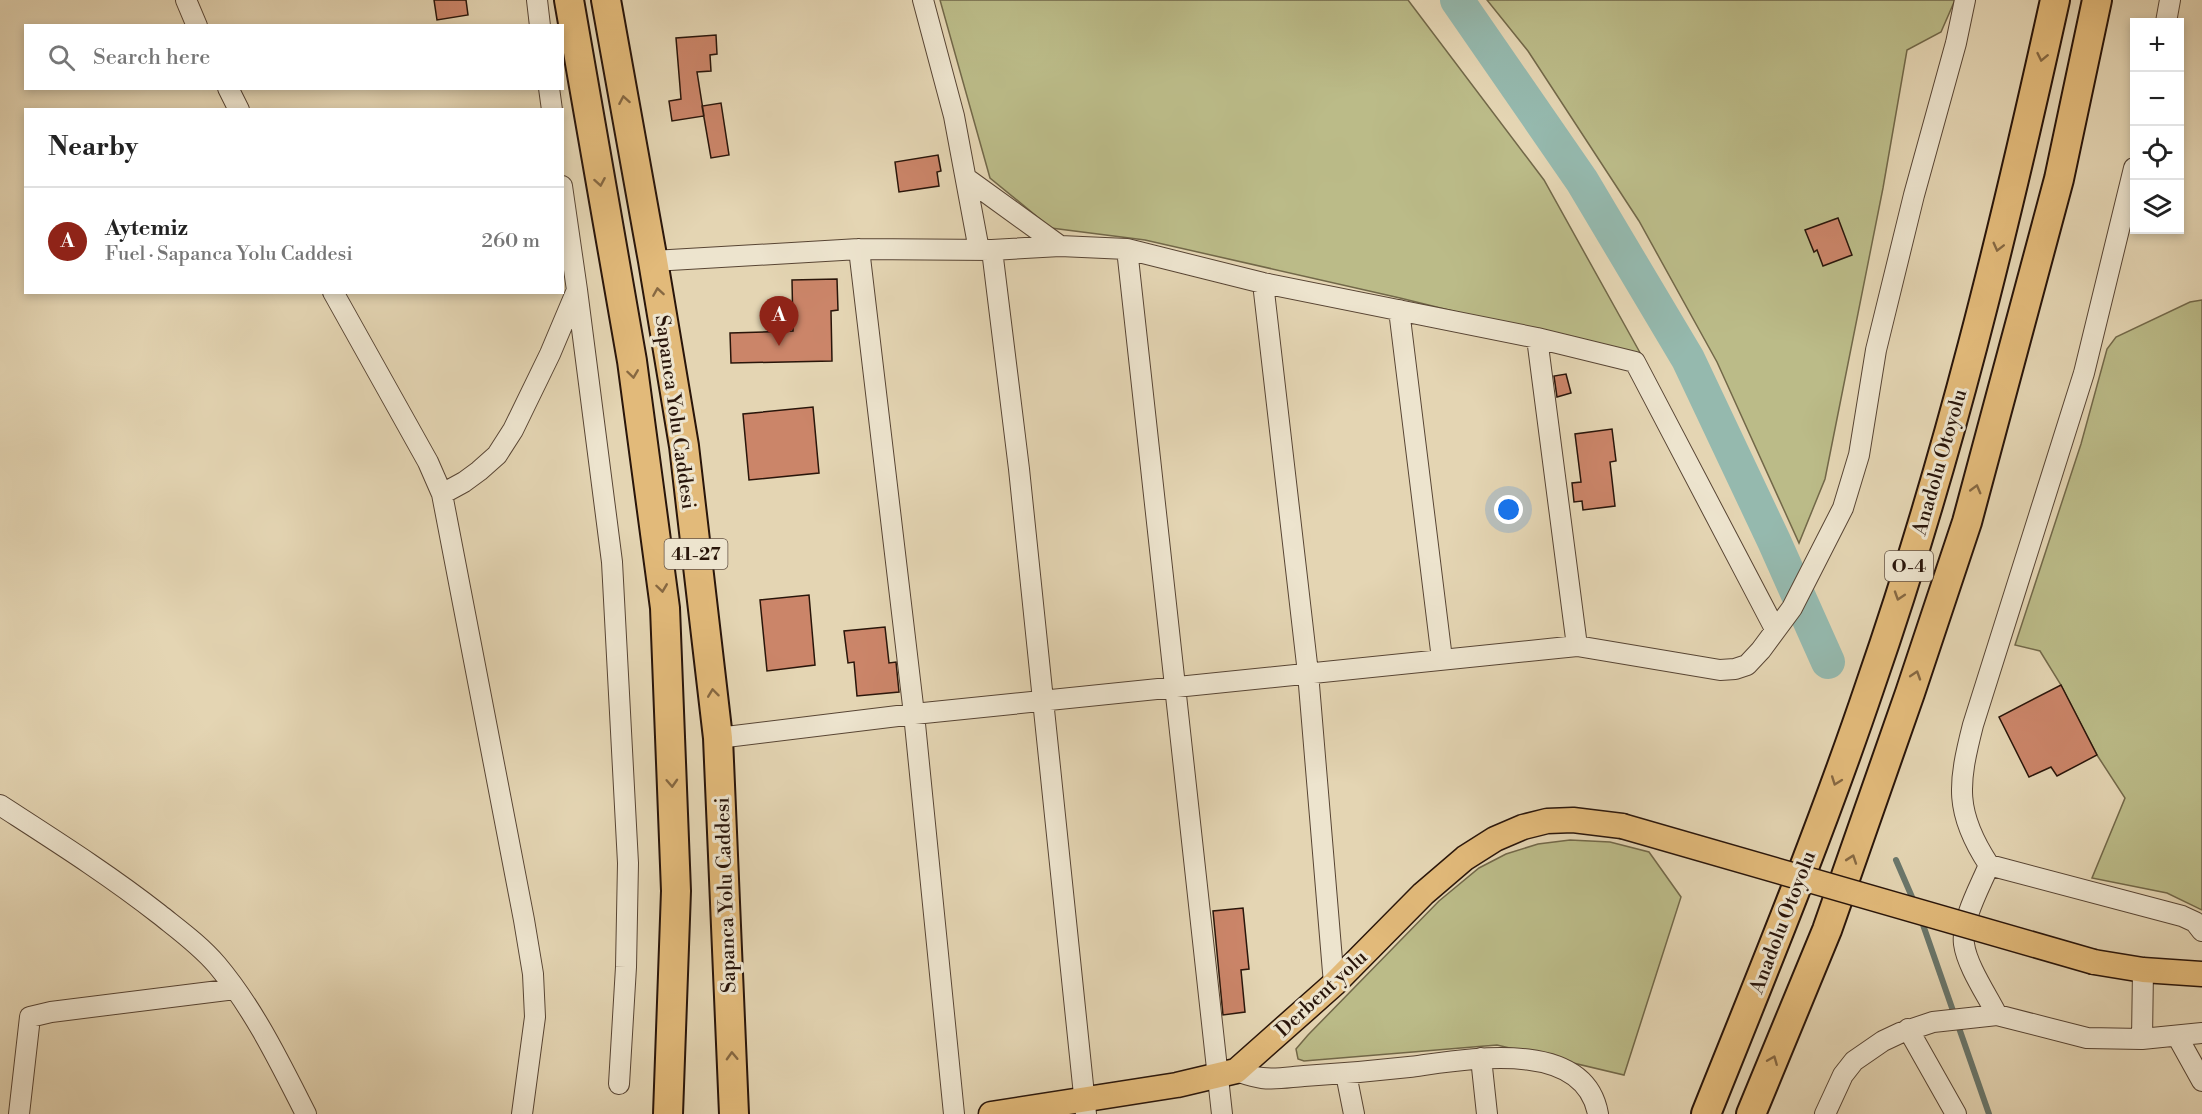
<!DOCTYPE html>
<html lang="en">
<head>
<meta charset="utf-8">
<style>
	:root { --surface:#fff; --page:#f2f2f2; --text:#222; --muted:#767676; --line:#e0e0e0; --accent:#8f2418 }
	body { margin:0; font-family:"Libre Bodoni",serif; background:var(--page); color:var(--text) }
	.controls { position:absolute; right:18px; top:18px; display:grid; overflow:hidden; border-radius:0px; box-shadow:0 3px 9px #0003 }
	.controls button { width:54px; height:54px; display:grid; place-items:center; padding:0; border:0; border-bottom:2px solid var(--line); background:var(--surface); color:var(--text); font:30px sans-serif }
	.you { position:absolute; left:1509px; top:510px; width:21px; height:21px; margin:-15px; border:4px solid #fff; border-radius:50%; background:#1a73e8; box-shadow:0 0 0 9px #1a73e833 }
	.badge { display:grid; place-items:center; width:39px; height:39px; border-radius:50%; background:var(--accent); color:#fff; font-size:20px; font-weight:700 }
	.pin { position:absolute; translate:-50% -50px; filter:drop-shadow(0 2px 3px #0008) }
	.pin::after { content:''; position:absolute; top:32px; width:21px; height:18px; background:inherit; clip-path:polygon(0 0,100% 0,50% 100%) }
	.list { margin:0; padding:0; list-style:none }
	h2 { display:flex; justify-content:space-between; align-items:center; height:78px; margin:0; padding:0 24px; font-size:26px }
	h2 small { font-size:20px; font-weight:400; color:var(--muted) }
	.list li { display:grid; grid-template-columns:39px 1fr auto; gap:18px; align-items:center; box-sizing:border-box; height:108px; padding:0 24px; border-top:2px solid var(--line) }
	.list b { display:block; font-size:22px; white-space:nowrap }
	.list p { margin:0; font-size:20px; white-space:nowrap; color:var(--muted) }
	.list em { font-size:20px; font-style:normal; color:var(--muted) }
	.icon { flex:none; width:33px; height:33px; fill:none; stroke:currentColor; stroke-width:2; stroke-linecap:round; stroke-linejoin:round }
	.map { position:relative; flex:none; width:2202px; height:1114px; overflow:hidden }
	.search { position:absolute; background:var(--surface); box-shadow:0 3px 9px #0003; left:24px; top:24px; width:540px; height:66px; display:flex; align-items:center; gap:15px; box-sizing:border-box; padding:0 21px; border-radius:0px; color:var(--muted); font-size:22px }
	.panel { position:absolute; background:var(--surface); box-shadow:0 3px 9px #0003; left:24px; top:108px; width:540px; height:186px; border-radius:0px }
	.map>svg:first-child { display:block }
	.green { fill:#bb8; stroke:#726849; stroke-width:1.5 }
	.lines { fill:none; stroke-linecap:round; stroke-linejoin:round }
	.stream { stroke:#6a776c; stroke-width:6 }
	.river { stroke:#95b9ae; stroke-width:34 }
	.building { fill:#cb8569; stroke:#29150a; stroke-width:1.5 }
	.minor-casing { stroke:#584534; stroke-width:22 }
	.major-casing { stroke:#29150a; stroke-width:27 }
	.highway-casing { stroke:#29150a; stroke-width:32 }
	.minor { stroke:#ede4ce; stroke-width:20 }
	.major { stroke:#e2ba7a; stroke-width:24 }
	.highway { stroke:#e2ba7a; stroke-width:28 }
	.major-bridge-casing { stroke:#29150a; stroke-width:27; stroke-linecap:butt }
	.major-bridge { stroke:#e2ba7a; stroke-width:24 }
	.oneway { stroke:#866842 }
	.labels { text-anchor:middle; stroke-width:6; stroke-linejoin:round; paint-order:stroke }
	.shield { fill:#ede4ce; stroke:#645345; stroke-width:1.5 }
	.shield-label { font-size:18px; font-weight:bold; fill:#29150a }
	.street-label { font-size:20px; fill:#29150a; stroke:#ede4ce }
</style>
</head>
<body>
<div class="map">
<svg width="2202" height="1114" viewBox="0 0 2202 1114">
	<rect width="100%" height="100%" fill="#e4d5b3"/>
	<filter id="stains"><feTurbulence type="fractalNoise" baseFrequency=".00333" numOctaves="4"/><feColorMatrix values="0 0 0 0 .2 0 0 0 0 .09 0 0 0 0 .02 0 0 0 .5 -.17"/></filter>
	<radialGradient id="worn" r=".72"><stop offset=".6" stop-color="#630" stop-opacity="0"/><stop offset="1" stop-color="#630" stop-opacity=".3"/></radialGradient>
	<path class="green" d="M940,0H1408L1544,180L1643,358L1400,298L1145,240L1051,228L990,178Z
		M1487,0H1955L1941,32L1907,50L1883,188L1825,479L1799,543L1717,362L1639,221L1528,51Z
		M2202,300V910L2167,893L2092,878L2125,798L2097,755L2061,685L2040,651L2015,645L2081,444L2107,349L2116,337L2190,302Z
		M1570,840L1610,842L1649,852L1681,897L1624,1075L1497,1045L1304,1061L1298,1059L1296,1049L1308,1035L1439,901L1479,868L1506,854L1538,844Z"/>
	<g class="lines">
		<path class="stream" d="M1896,860L1915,904
			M1921,919L1989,1114"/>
		<path class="river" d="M1457,0L1582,181L1688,359L1774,541L1828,662"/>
	</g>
	<path class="building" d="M434,0H466L468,15L437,20Z
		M716,35L717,54L710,55L711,71L697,72L704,116L672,121L669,101L681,99L676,38Z
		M721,103L729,155L711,158L702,106Z
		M938,155L941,171L937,172L939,186L899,192L895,162Z
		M1838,218L1852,255L1823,266L1817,250L1814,252L1805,230Z
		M837,279L838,310L831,311L832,361L731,363L730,333L793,331L792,280Z
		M1566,374L1571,393L1557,397L1554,376Z
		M813,407L819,473L749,480L743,414Z
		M1612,429L1616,461L1610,462L1615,506L1583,510L1582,501L1574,502L1572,483L1581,482L1575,434Z
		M809,595L815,665L767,671L760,600Z
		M885,627L889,663L896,662L899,692L857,696L854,662L848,663L844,631Z
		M2061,685L2097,755L2057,776L2051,767L2029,777L1999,717Z
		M1243,908L1249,969L1241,970L1245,1012L1223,1015L1213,911Z"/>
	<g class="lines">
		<g class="minor-casing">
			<path id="minor" d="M186,0L197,26
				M537,0L540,26
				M923,0L954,116L979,250
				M2166,22L2170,0
				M228,88L239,110
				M549,88L552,110
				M2134,168L2084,373L1973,725C1958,784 1954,812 1989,865L2182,916L2195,922L2202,931
				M966,178L1060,246
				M859,249L914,714L954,1114
				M1127,249L1222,1114
				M992,250L1019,469L1086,1114
				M653,261L859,249L992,250L1060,246L1127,249L1263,283L1537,338L1635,362L1775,629
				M1263,283L1308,673L1334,984
				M577,290L612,562L628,863L626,967L619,1084
				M333,292L428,462L442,494L524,920L533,974L535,1017L522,1114
				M1399,310L1442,659
				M1537,338L1577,646
				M442,494L464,482L479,471L497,455L513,430L550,354L577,290L562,186
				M718,738L914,714L1577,646L1720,670L1735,669L1747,665L1761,650L1792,608L1843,508L1859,455L1876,350L1914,195L1956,43L1965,0
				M0,805C54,840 108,874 159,914C179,930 200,945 217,965C254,1009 280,1063 306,1114
				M1989,865C1980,887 1961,920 1964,944C1967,966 1987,995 1997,1015
				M1908,1029L1956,1114
				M2177,1036L2202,1081
				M2142,1039L2202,1033
				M1481,1058L1487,1114
				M1236,1071C1245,1074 1253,1077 1262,1078C1276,1080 1290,1077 1304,1076C1339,1074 1374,1071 1409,1067C1463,1060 1584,1036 1598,1114
				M1346,1074L1354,1114
				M19,1114L30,1017L51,1012L235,989
				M1825,1114L1843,1075L1854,1061L1883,1041L1900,1033L1933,1022L1997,1015L2087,1038L2142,1039L2143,970"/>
		</g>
		<g class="major-casing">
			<path id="major" d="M2094,962L2143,970L2202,974
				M991,1114L1177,1085L1236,1071L1334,984L1423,894L1465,858L1495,839L1523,827L1547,821L1573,820L1622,826"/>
		</g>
		<g class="highway-casing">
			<path id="highway" d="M569,0L632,361L665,608L676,891L668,1114
				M606,0L653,261L684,446L718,738L734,1114
				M1706,1114C1763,972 1821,831 1870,686C1948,462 2004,231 2055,0
				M1751,1114L1827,930L1910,693L1967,522L2059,179L2097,0"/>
		</g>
		<use href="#minor" class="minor"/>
		<use href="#major" class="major"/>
		<use href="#highway" class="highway"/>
		<g class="major-bridge-casing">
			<path id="major-bridge" d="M1622,826L2094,962"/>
		</g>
		<use href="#major-bridge" class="major-bridge"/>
	</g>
	<defs><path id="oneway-chevron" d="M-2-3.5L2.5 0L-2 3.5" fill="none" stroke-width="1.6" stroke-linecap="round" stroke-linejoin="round" transform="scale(1.5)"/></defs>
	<g class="oneway">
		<use href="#oneway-chevron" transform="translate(2042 57) rotate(102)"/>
		<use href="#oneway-chevron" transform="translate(624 100) rotate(-100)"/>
		<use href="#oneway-chevron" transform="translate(600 182) rotate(80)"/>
		<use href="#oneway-chevron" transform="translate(1998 247) rotate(104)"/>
		<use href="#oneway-chevron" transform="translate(658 292) rotate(-99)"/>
		<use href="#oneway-chevron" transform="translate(633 374) rotate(82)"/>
		<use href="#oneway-chevron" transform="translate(1976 489) rotate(-75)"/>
		<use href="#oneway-chevron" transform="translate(662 588) rotate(82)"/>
		<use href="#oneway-chevron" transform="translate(1899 596) rotate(108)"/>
		<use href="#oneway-chevron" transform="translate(1916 675) rotate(-72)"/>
		<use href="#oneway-chevron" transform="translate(713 693) rotate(-97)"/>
		<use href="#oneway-chevron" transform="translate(1836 781) rotate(110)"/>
		<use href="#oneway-chevron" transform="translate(672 783) rotate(87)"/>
		<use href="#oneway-chevron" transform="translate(1852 859) rotate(-71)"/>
		<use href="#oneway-chevron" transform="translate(732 1056) rotate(-92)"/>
		<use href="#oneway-chevron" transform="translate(1773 1060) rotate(-68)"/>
	</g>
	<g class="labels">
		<g class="shield">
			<rect x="664.5" y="539" width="63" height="30" rx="4.5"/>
			<rect x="1885" y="551" width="48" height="30" rx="4.5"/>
		</g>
		<g class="shield-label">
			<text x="696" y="560">41-27</text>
			<text x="1909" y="572">O-4</text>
		</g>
		<g class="street-label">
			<text transform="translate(676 412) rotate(82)" y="7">Sapanca Yolu Caddesi</text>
			<text transform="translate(1939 462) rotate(-74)" y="7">Anadolu Otoyolu</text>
			<text transform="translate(725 895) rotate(-92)" y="7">Sapanca Yolu Caddesi</text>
			<text transform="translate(1782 922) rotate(-69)" y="7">Anadolu Otoyolu</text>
			<text transform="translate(1321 993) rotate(-43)" y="7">Derbent yolu</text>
		</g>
	</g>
	<rect width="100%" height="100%" filter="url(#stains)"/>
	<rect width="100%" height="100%" fill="url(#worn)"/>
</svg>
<div class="controls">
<button>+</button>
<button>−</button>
<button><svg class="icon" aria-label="locate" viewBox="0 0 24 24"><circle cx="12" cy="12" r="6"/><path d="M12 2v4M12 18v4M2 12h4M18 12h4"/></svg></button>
<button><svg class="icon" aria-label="layers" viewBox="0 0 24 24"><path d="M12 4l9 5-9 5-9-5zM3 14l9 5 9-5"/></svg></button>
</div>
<div class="you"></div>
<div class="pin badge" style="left:779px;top:346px">A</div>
<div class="search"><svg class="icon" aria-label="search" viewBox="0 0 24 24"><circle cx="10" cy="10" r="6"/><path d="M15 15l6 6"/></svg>Search here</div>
<section class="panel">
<h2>Nearby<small></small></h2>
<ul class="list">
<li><span class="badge">A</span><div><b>Aytemiz</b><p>Fuel · Sapanca Yolu Caddesi</p></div><em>260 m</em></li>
</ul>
</section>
</div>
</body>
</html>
